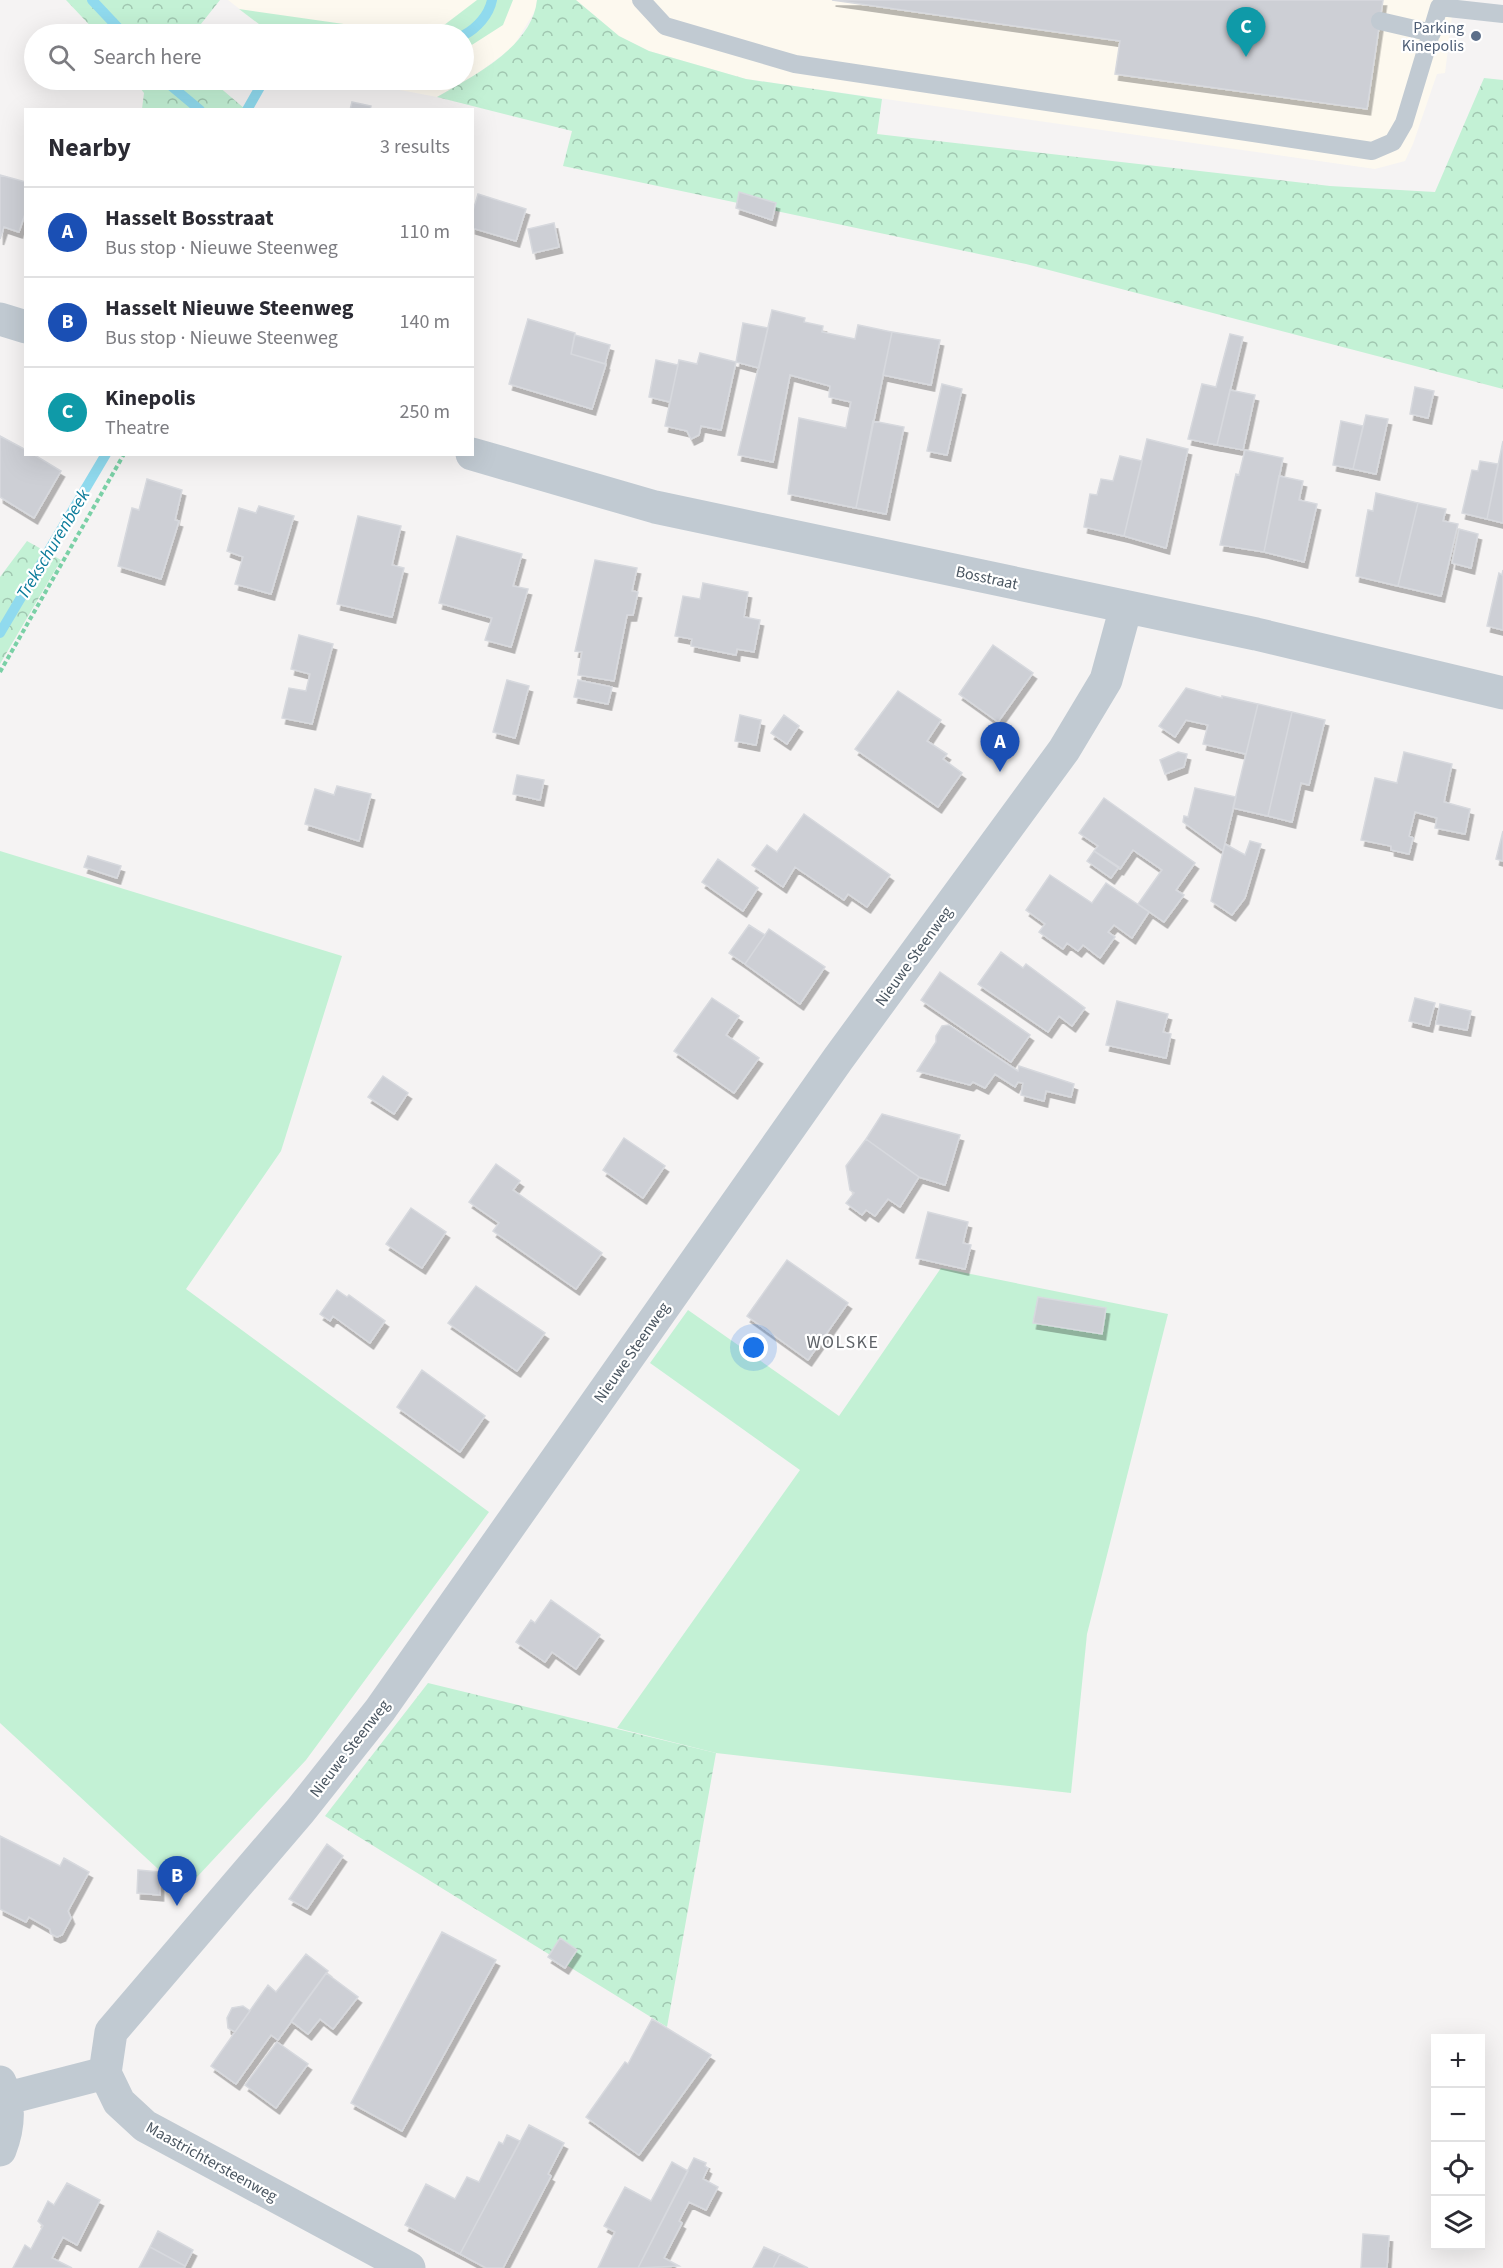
<!DOCTYPE html>
<html lang="en">
<head>
<meta charset="utf-8">
<style>
	:root { --surface:#fff; --page:#f7f7f7; --text:#2b2b33; --muted:#7c7c81; --line:#e1e1e2; --accent:#111827 }
	body { margin:0; font-family:"Source Sans 3",sans-serif; background:var(--page); color:var(--text) }
	.controls { position:absolute; right:18px; bottom:18px; display:grid; overflow:hidden; border-radius:0px; box-shadow:0 6px 24px #0002 }
	.controls button { width:54px; height:54px; display:grid; place-items:center; padding:0; border:0; border-bottom:2px solid var(--line); background:var(--surface); color:var(--text); font:30px sans-serif }
	.you { position:absolute; left:754px; top:1348px; width:21px; height:21px; margin:-15px; border:4px solid #fff; border-radius:50%; background:#1a73e8; box-shadow:0 0 0 9px #1a73e833 }
	.badge { display:grid; place-items:center; width:39px; height:39px; border-radius:50%; background:var(--accent); color:#fff; font-size:20px; font-weight:700 }
	.pin { position:absolute; translate:-50% -50px; filter:drop-shadow(0 2px 3px #0008) }
	.pin::after { content:''; position:absolute; top:32px; width:21px; height:18px; background:inherit; clip-path:polygon(0 0,100% 0,50% 100%) }
	.list { margin:0; padding:0; list-style:none }
	h2 { display:flex; justify-content:space-between; align-items:center; height:78px; margin:0; padding:0 24px; font-size:26px }
	h2 small { font-size:20px; font-weight:400; color:var(--muted) }
	.list li { display:grid; grid-template-columns:39px 1fr auto; gap:18px; align-items:center; box-sizing:border-box; height:90px; padding:0 24px; border-top:2px solid var(--line) }
	.list b { display:block; font-size:22px; white-space:nowrap }
	.list p { margin:0; font-size:20px; white-space:nowrap; color:var(--muted) }
	.list em { font-size:20px; font-style:normal; color:var(--muted) }
	.icon { flex:none; width:33px; height:33px; fill:none; stroke:currentColor; stroke-width:2; stroke-linecap:round; stroke-linejoin:round }
	.map { position:relative; flex:none; width:1503px; height:2268px; overflow:hidden }
	.search { position:absolute; background:var(--surface); box-shadow:0 6px 24px #0002; left:24px; top:24px; width:450px; height:66px; display:flex; align-items:center; gap:15px; box-sizing:border-box; padding:0 21px; border-radius:33px; color:var(--muted); font-size:22px }
	.panel { position:absolute; background:var(--surface); box-shadow:0 6px 24px #0002; left:24px; top:108px; width:450px; height:348px; border-radius:0px }
	.map>svg:first-child { display:block }
	.commercial { fill:#fdf9ef }
	.green { fill:#c3f1d5 }
	.forest { fill:url(#forest-crowns) }
	.lines { fill:none; stroke-linecap:round; stroke-linejoin:round }
	.stream { stroke:#90daee; stroke-width:10 }
	.building { fill:#cdcfd5; stroke:#d7d9de; stroke-width:1.5; filter:url(#shadow) }
	.path { stroke:#7ad0a6; stroke-width:4; stroke-dasharray:4.5 3; stroke-linecap:butt }
	.service { stroke:#c1cad2; stroke-width:18 }
	.minor { stroke:#c1cad2; stroke-width:33 }
	.service-dot { fill:#5c6f8a; stroke:#fff; stroke-width:2 }
	.labels { text-anchor:middle; stroke-width:4.5; stroke-linejoin:round; paint-order:stroke }
	.service-label { font-size:16px; fill:#4e5e75; stroke:#fff; text-anchor:end }
	.street-label { font-size:16px; fill:#4a5661; stroke:#fff }
	.water-label { font-size:18px; font-style:italic; fill:#0c7c9b; stroke:#fff }
	.neighbourhood-label { font-size:18px; letter-spacing:1.5px; fill:#5f6368; stroke:#fff }
</style>
</head>
<body>
<div class="map">
<svg width="1503" height="2268" viewBox="0 0 1503 2268">
	<defs>
		<pattern id="forest-crowns" width="20" height="18" patternUnits="userSpaceOnUse" patternTransform="scale(1.5)"><rect width="20" height="18" fill="#c3f1d5"/><path d="M2 6a3 3 0 1 1 6 0M12 15a3 3 0 1 1 6 0" fill="none" stroke="#a0c6b0"/></pattern>
		<filter id="shadow"><feDropShadow dx="3.5" dy="6" stdDeviation="0" flood-color="#0004"/></filter>
	</defs>
	<rect width="100%" height="100%" fill="#f5f3f3"/>
	<path class="commercial" d="M228,0H537L536,9L513,47L478,73L437,97L347,80H464V34H272Z
		M576,0H1454L1445,73L1437,74L1413,144L1405,161L1375,169L746,79L649,51L619,36Z"/>
	<path class="green" d="M477,0H513L503,25L464,50V34H272L239,9L400,32H435Z
		M0,851L342,956L281,1151L186,1289L489,1512L306,1760L183,1892L0,1723Z
		M941,1268L1168,1314L1087,1634L1071,1793L716,1753L617,1728L800,1470L650,1363L688,1310L839,1416Z"/>
	<path class="forest" d="M66,0H220L193,34H98Z
		M537,0H576L619,36L649,51L746,79L882,99L877,134L1330,186L1435,192L1484,78L1503,80V389L1026,264L563,166L572,131L437,97C473,76 532,47 537,0Z
		M134,80H211L245,109H142L144,93Z
		M27,541L61,560L0,664V577Z
		M428,1683L716,1753L667,2027L325,1816Z"/>
	<g class="lines">
		<path class="stream" d="M92,0L124,34
			M464,35C477,28 489,15 492,0
			M164,80L200,110
			M247,110L264,80
			M0,633L106,454"/>
	</g>
	<path class="building" d="M832,0H1383L1367,109L1115,74L1120,41Z
		M352,102L371,106L370,110H350Z
		M0,175L26,182V211L19,232L4,227L0,239Z
		M739,192L776,203L772,220L736,208Z
		M478,194L526,209L516,241L472,228V214Z
		M554,223L559,247L533,253L528,229Z
		M772,310L805,318L804,322L823,326L822,332L855,339L858,325L892,332L856,508L788,494L799,418L846,428L851,402L829,397L830,386L790,375L773,462L738,455Z
		M528,319L575,333L571,354L606,364L592,409L509,384Z
		M743,323L768,328L759,368L736,362Z
		M892,332L940,340L931,385L883,375Z
		M1230,334L1243,337L1217,445L1188,439L1202,384L1216,387Z
		M575,335L610,345L605,364L571,354Z
		M700,353L736,362L721,430L701,426L699,435L691,439L687,431L665,426L679,360L697,364Z
		M656,360L678,365L670,402L649,397Z
		M942,384L962,389L947,455L927,451Z
		M1415,387L1434,391L1428,418L1410,414Z
		M1230,390L1255,395L1243,450L1217,445Z
		M1366,415L1388,419L1376,474L1353,469Z
		M873,421L904,427L886,514L856,508Z
		M1341,421L1363,426L1353,469L1333,465Z
		M0,436L26,450V454H33L61,471L34,518L0,497Z
		M1147,439L1188,449L1166,548L1124,536Z
		M1503,441V523L1487,519Z
		M1245,450L1283,458L1264,552L1220,545L1236,474L1239,475Z
		M1120,456L1142,461L1124,536L1084,527L1090,494L1097,495L1101,479L1113,481Z
		M1480,461L1498,464L1487,519L1462,513L1472,470L1478,471Z
		M1279,476L1303,481L1299,500L1317,504L1304,562L1264,552Z
		M147,479L182,490L175,520L179,521L161,579L118,566L132,508L139,510Z
		M1376,493L1418,503L1398,586L1356,576L1368,510L1373,511Z
		M1418,503L1446,509L1443,521L1458,524L1441,596L1398,586Z
		M259,506L294,516L271,594L235,584L243,557L227,551L239,508L256,513Z
		M358,516L401,526L392,565L404,568L392,617L337,604Z
		M1459,529L1478,534L1471,568L1452,563Z
		M457,536L522,554L513,586L528,589L511,647L485,640L492,618L439,603Z
		M595,560L637,568L632,591L638,592L633,615H627L614,681L578,675L582,652L575,651Z
		M1503,570V630L1487,626L1499,573L1502,575Z
		M703,583L748,592L744,617L760,620L754,652L737,649L736,655L691,646L692,639L675,636L683,596L700,599Z
		M299,635L333,644L312,724L282,718L289,688L306,691L310,674L291,669Z
		M993,645L1033,673L998,722L959,694Z
		M507,680L529,686L515,738L493,732Z
		M578,680L612,687L608,704L574,697Z
		M1186,688L1222,698V696L1258,704L1246,754L1203,744L1208,725L1186,720L1175,737L1159,726Z
		M898,691L941,720L927,741L947,754L943,759L962,773L938,807L855,749Z
		M1258,704L1292,712L1268,816L1233,808Z
		M1292,712L1325,720L1309,785L1301,783L1292,822L1268,816Z
		M740,715L761,720L756,745L735,741Z
		M784,715L799,726L787,744L771,733Z
		M1178,752L1187,754L1184,767L1165,774L1160,760Z
		M1404,752L1452,764L1444,802L1470,809L1465,834L1435,828L1437,818L1415,812L1409,836L1413,838L1409,854L1391,850V846L1361,840L1375,778L1397,783Z
		M517,775L544,780L540,800L513,794Z
		M337,786L371,794L359,841L305,824L315,789L334,795Z
		M1195,788L1236,797L1223,851L1183,822L1184,816L1188,817Z
		M1104,798L1195,863L1176,890L1184,895L1164,922L1138,904L1162,870L1133,850L1120,869L1094,851L1098,846L1079,833Z
		M804,814L890,875L867,907L848,894L844,900L795,867L783,887L752,865L767,845L777,852Z
		M1503,831V861L1496,859Z
		M1250,841L1261,844L1245,898L1232,915L1211,901L1225,844L1245,855Z
		M1094,851L1119,867L1111,878L1087,861Z
		M88,856L121,866L117,878L84,867Z
		M718,859L758,888L743,911L702,882Z
		M1050,875L1092,903L1106,883L1149,912L1132,938L1114,925L1108,932L1115,937L1100,958L1083,945L1078,951L1067,943L1063,949L1039,932L1045,924L1026,910Z
		M749,925L765,935L745,964L729,953Z
		M769,929L825,967L800,1004L745,964Z
		M1001,952L1023,968L1026,964L1085,1008L1072,1026L1059,1016L1048,1032L978,984Z
		M940,972L1030,1035L1011,1062L921,1000Z
		M712,998L739,1016L726,1035L759,1058L734,1093L674,1051Z
		M1415,998L1435,1003L1429,1026L1409,1021Z
		M1117,1001L1168,1014L1163,1032L1171,1034L1166,1058L1106,1045Z
		M1440,1004L1471,1011L1467,1030L1436,1024Z
		M949,1025L1018,1071L1019,1066L1074,1084L1071,1097L1046,1091L1044,1101L1021,1095L1023,1083L1018,1082L1015,1087L995,1074L985,1088L973,1082L970,1085L917,1071L936,1042V1036L942,1026Z
		M383,1076L408,1093L394,1114L368,1097Z
		M882,1114L960,1135L945,1185L919,1177L866,1139Z
		M624,1138L665,1166L643,1198L603,1170Z
		M866,1139L919,1177L900,1207L888,1199L875,1216L866,1210L862,1215L846,1203L854,1193L850,1190L846,1166Z
		M496,1164L520,1181L513,1190L602,1253L576,1289L493,1231L499,1223L469,1202Z
		M411,1208L446,1232L422,1268L386,1244Z
		M928,1212L968,1222L963,1243L971,1245L965,1269L916,1258Z
		M787,1260L848,1303L808,1360L747,1316Z
		M476,1286L545,1333L517,1371L448,1323Z
		M337,1290L347,1297L349,1295L385,1321L370,1343L333,1316L330,1321L320,1314Z
		M1038,1297L1106,1308L1102,1334L1033,1323Z
		M422,1370L485,1416L460,1452L397,1407Z
		M551,1600L600,1635L576,1669L552,1652L545,1662L516,1642L531,1620L535,1623Z
		M0,1836L60,1866L64,1858L89,1872L68,1911L71,1918L62,1935L57,1937L51,1934L50,1929L29,1917L26,1922L0,1909Z
		M327,1844L343,1856L307,1909L289,1899Z
		M138,1870L160,1872V1895L137,1893Z
		M442,1932L496,1960L402,2131L351,2103Z
		M560,1938L577,1950L565,1968L548,1957Z
		M306,1954L328,1971L278,2040L271,2035L236,2084L211,2066L268,1985L276,1992Z
		M326,1973L358,1997L333,2029L320,2019L308,2034L291,2021Z
		M243,2006L250,2011L235,2032L228,2028L227,2018L232,2008Z
		M652,2019L711,2055L639,2155L586,2117L625,2062L628,2064Z
		M277,2042L308,2064L276,2108L245,2085Z
		M529,2125L564,2143L548,2174L551,2176L503,2268H486L460,2254Z
		M507,2135L520,2141L460,2254L405,2225L426,2184L455,2199L467,2177L479,2182L499,2142L503,2144Z
		M694,2158L706,2163L705,2166L708,2168L703,2179L718,2187L706,2210L689,2202L679,2221L682,2223L664,2258L679,2266L638,2268Z
		M672,2162L688,2171L638,2268H598L615,2232L604,2226L625,2187L651,2201Z
		M67,2183L100,2200L77,2245L63,2237L52,2258L72,2268H13L25,2245L31,2249L43,2226L38,2221L48,2201L54,2205Z
		M158,2231L193,2250L185,2266L150,2247Z
		M1363,2234L1389,2236L1387,2268H1361Z
		M150,2247L185,2266L184,2268H139Z
		M764,2247L780,2254L773,2268H753Z
		M780,2254L808,2268H773Z"/>
	<g class="lines">
		<path class="path" d="M0,672L124,454"/>
		<path class="service" d="M641,0L665,26L795,64L1372,151L1393,142L1404,123L1439,7L1503,14
			M1380,21L1432,33"/>
		<path class="minor" d="M0,319L26,327
			M472,454L655,507L1256,634L1503,693
			M105,2073L111,2032L300,1811L380,1710L838,1059L1064,750L1106,680L1126,607
			M105,2073L119,2102L145,2126L409,2268
			M0,2082C11,2105 9,2127 0,2150
			M8,2098L105,2073"/>
	</g>
	<circle class="service-dot" cx="1476" cy="36" r="6"/>
	<g class="labels">
		<g class="service-label">
			<text x="1464" y="33">Parking<tspan x="1464" dy="18">Kinepolis</tspan></text>
		</g>
		<g class="street-label">
			<text transform="translate(987 577) rotate(12)" y="6">Bosstraat</text>
			<text transform="translate(913 956) rotate(-54)" y="6">Nieuwe Steenweg</text>
			<text transform="translate(631 1352) rotate(-55)" y="6">Nieuwe Steenweg</text>
			<text transform="translate(349 1748) rotate(-52)" y="6">Nieuwe Steenweg</text>
			<text transform="translate(212 2161) rotate(29)" y="6">Maastrichtersteenweg</text>
		</g>
		<g class="water-label">
			<text transform="translate(53 544) rotate(-59)" y="6">Trekschurenbeek</text>
		</g>
		<g class="neighbourhood-label">
			<text x="843" y="1348">WOLSKE</text>
		</g>
	</g>
</svg>
<div class="controls">
<button>+</button>
<button>−</button>
<button><svg class="icon" aria-label="locate" viewBox="0 0 24 24"><circle cx="12" cy="12" r="6"/><path d="M12 2v4M12 18v4M2 12h4M18 12h4"/></svg></button>
<button><svg class="icon" aria-label="layers" viewBox="0 0 24 24"><path d="M12 4l9 5-9 5-9-5zM3 14l9 5 9-5"/></svg></button>
</div>
<div class="you"></div>
<div class="pin badge" style="left:1000px;top:772px;background:#1a4fb4">A</div>
<div class="pin badge" style="left:177px;top:1906px;background:#1a4fb4">B</div>
<div class="pin badge" style="left:1246px;top:57px;background:#0f9aa8">C</div>
<div class="search"><svg class="icon" aria-label="search" viewBox="0 0 24 24"><circle cx="10" cy="10" r="6"/><path d="M15 15l6 6"/></svg>Search here</div>
<section class="panel">
<h2>Nearby<small>3 results</small></h2>
<ul class="list">
<li><span class="badge" style="background:#1a4fb4">A</span><div><b>Hasselt Bosstraat</b><p>Bus stop · Nieuwe Steenweg</p></div><em>110 m</em></li>
<li><span class="badge" style="background:#1a4fb4">B</span><div><b>Hasselt Nieuwe Steenweg</b><p>Bus stop · Nieuwe Steenweg</p></div><em>140 m</em></li>
<li><span class="badge" style="background:#0f9aa8">C</span><div><b>Kinepolis</b><p>Theatre</p></div><em>250 m</em></li>
</ul>
</section>
</div>
</body>
</html>
